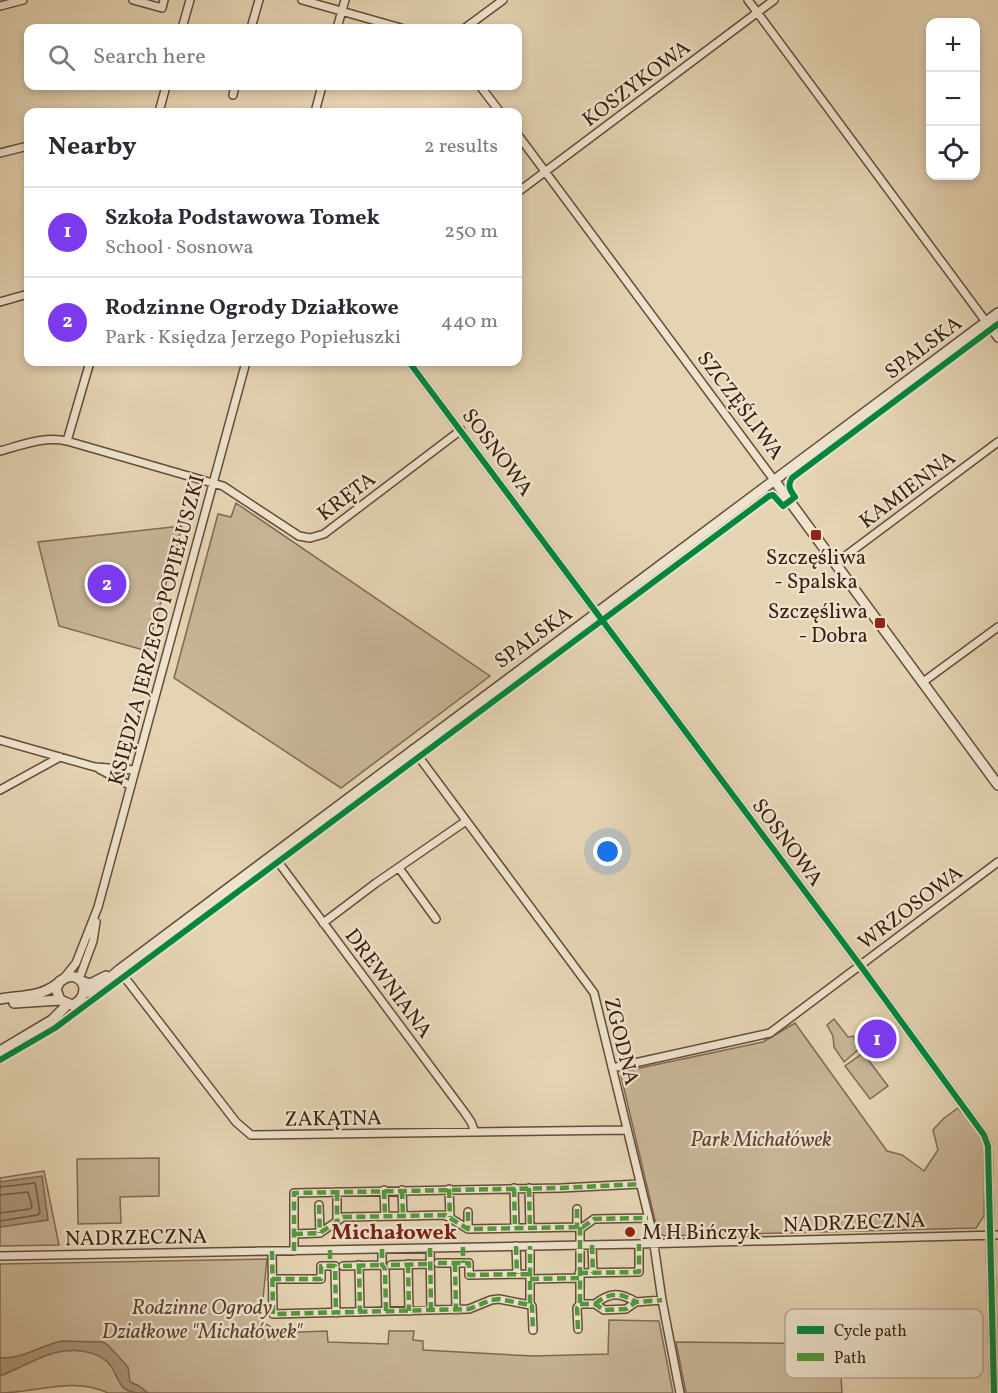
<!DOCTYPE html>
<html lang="en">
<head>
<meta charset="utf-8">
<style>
	:root { --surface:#fff; --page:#f2f2f3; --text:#2b2b33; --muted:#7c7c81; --line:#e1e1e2; --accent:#7c3aed }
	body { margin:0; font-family:Vollkorn,serif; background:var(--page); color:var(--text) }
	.controls { position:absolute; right:18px; top:18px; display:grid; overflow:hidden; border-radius:12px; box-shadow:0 3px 9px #0003 }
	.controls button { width:54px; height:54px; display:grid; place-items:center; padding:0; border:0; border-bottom:2px solid var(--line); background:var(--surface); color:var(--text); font:30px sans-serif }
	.you { position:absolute; left:608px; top:852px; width:21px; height:21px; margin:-15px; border:4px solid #fff; border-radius:50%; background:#1a73e8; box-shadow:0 0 0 9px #1a73e833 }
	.badge { display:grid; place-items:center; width:39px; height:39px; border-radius:50%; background:var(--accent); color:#fff; font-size:20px; font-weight:700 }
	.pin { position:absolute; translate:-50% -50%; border:3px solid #fff; box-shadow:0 2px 6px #0006 }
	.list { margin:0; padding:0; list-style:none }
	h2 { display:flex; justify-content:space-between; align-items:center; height:78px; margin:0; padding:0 24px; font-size:26px }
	h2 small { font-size:20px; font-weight:400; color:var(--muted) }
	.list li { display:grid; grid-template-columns:39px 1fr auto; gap:18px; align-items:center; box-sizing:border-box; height:90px; padding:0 24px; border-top:2px solid var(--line) }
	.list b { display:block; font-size:22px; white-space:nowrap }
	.list p { margin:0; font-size:20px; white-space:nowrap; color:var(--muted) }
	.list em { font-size:20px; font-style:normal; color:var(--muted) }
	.icon { flex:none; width:33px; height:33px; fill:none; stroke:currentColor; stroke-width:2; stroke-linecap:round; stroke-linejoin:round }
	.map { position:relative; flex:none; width:998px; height:1393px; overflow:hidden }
	.search { position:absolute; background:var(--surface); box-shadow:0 3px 9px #0003; left:24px; top:24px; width:498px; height:66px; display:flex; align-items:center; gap:15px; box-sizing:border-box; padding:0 21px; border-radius:12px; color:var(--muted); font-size:22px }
	.panel { position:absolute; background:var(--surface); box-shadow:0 3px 9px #0003; left:24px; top:108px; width:498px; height:258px; border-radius:12px }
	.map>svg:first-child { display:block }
	.green { fill:#c8b597; stroke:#806a53; stroke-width:1.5 }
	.water { fill:#ab967b; stroke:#7d6650; stroke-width:1.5 }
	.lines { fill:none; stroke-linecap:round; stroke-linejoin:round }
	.shore { stroke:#725a45; stroke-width:1.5 }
	.minor-casing { stroke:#644c38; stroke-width:10 }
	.tertiary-casing { stroke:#644c38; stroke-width:12 }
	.minor { stroke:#eee3ce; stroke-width:7 }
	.tertiary { stroke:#eee3ce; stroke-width:9 }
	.quiet { stroke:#529a3c; stroke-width:4.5; stroke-dasharray:9 4.5; stroke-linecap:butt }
	.cycleway-casing { stroke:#eee3ce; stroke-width:10 }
	.cycleway { stroke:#00873e; stroke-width:6 }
	.poi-dot { fill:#8f2418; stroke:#eee3ce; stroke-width:2 }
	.labels { text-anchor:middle; stroke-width:4.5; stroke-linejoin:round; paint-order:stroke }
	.street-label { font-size:21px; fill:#391f0f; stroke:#eee3ce }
	.poi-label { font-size:21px; fill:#391f0f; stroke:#eee3ce }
	.park-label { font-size:21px; font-style:italic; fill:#5d4431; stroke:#eee3ce }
	.neighbourhood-label { font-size:22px; font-weight:bold; fill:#7a1f14; stroke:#eee3ce }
	.key { fill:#eee3ce; stroke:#b8a895; stroke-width:1.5 }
	.key-label { font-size:16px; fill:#391f0f }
</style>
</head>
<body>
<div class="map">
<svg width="998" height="1393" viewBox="0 0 998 1393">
	<rect width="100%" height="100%" fill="#e5d4b3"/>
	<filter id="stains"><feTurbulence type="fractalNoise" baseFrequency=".00333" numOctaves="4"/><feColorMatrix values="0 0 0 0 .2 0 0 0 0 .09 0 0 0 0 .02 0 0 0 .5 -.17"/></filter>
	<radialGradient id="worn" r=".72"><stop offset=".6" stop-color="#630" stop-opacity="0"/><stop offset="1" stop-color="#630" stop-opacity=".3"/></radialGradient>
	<path class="green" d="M236,503L490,676L341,788L174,678L218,514L231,517Z
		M181,526L182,527L147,651L59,626L38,542Z
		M834,1019L848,1037L853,1036L859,1049L844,1062L834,1047L833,1036L827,1025Z
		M795,1023L887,1151L902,1155L924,1171L938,1150L933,1130L943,1119L958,1108L977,1130L985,1148L984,1216L976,1228L665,1236L658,1233L621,1076L626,1071L763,1042Z
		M863,1053L888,1086L870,1099L845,1066Z
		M159,1158V1196L120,1197L121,1223L78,1224L77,1159Z
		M44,1171L59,1245L0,1246V1178Z
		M267,1259L261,1319V1321L274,1329L275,1333L327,1331L328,1342L388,1344L389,1331H414L413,1340L423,1341V1350L533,1356L608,1354L609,1320L659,1321L673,1393H108C74,1376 35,1393 0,1393V1264Z
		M676,1342L839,1344L842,1393H686Z"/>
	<path class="water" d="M42,1176L48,1220L0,1227V1182Z
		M61,1341L103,1342L108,1345L128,1367L130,1382L139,1386L148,1393C140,1393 127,1393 122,1386C118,1380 115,1373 111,1366C101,1353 81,1349 65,1351C44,1353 19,1369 0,1376V1358C22,1359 40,1346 61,1341Z"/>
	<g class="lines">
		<path class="shore" d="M0,1187L35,1183L40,1212L38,1215L0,1221
			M0,1195L28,1192L32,1206L30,1209L0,1213"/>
		<g class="minor-casing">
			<path id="minor" d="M133,0L162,8L164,0
				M302,0L401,28
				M748,0L998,338
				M0,6L23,0
				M182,28L190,0
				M251,28L259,0
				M337,28L345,0
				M465,28L503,0
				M480,86L500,112
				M233,95L235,86
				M159,112L166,86
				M315,112L322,86
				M518,135L774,480
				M0,153L28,146
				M518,192L774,0
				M0,302L28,294
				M409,362L860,965L984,1135L988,1146L994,1393
				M67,441L90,362
				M0,451C22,445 44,436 67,441L223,486L299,536L310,538L324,534L461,430
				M836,563L998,442
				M923,682L998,627
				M0,740L95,767L135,770
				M413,749L594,993L652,1231L662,1300L680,1393
				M99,769L131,786
				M0,790L60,757
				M273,855L465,1113L471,1122L475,1132
				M399,868L436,919
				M323,923L376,883L466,821
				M119,970L236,1122L251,1135L627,1130
				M64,978L76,963L98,907L246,362
				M79,979L93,941L96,922
				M612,1068L770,1033L998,862
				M514,1188L515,1228
				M529,1188L530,1228
				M449,1189L450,1217
				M384,1190L385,1216
				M402,1190L403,1216
				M337,1192V1220
				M319,1205L320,1233
				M577,1209V1227
				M468,1212V1229
				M294,1234L320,1233L343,1217L403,1216L445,1215L468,1229L583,1227L594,1219L648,1218
				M592,1245L593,1273
				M516,1246L517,1274
				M430,1248L431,1310
				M382,1249V1265L385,1269L386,1311
				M272,1251L273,1314L469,1309L491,1300L499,1299L530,1305V1246
				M294,1251V1193L561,1188L640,1184
				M0,1256L639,1244L998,1235
				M438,1263H469V1275L530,1274
				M455,1263L456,1310
				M408,1264L409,1311
				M359,1265L360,1312
				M391,1265L430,1264
				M343,1266L382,1265
				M579,1273L639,1272V1244
				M272,1279H321V1266H335L336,1313
				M530,1279L579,1278
				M580,1304H595L604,1310L626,1309L636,1302L662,1300
				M595,1304C610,1292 620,1292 636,1302
				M530,1305L532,1306L533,1330
				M578,1329L577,1308L580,1304V1227"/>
		</g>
		<g class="tertiary-casing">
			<path id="tertiary" d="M774,480L998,785
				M81,981L90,984L106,976
				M84,993L96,990L119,970L998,313
				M0,999C17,996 36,997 51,988C59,984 65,974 75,977C90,983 84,1001 72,1005L60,1000L56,989L60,981
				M14,1003L60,1000
				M0,1051L52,1020L67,1005"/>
		</g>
		<use href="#minor" class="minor"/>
		<use href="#tertiary" class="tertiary"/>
		<path class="quiet" d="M514,1188L515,1228
			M529,1188L530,1228
			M449,1189L450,1217
			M384,1190L385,1216
			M402,1190L403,1216
			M337,1192V1220
			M319,1205L320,1233
			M577,1209V1227
			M468,1212V1229
			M294,1234L320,1233L343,1217L403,1216L445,1215L468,1229L583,1227L594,1219L648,1218
			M592,1245L593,1273
			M516,1246L517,1274
			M463,1247V1263
			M430,1248L431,1310
			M382,1249V1265L385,1269L386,1311
			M330,1250V1266
			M272,1251L273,1314L469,1309L491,1300L499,1299L530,1305V1246
			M294,1251V1193L561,1188L640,1184
			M438,1263H469V1275L530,1274
			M455,1263L456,1310
			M408,1264L409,1311
			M359,1265L360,1312
			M391,1265L430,1264
			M343,1266L382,1265
			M579,1273L639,1272V1244
			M272,1279H321V1266H335L336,1313
			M530,1279L579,1278
			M580,1304H595L604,1310L626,1309L636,1302L662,1300
			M595,1304C610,1292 620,1292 636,1302
			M530,1305L532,1306L533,1330
			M578,1329L577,1308L580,1304V1227"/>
		<g class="cycleway-casing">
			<path id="cycleway" d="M409,362L860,965L984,1135L988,1146L994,1393
				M0,1060L55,1028L769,496L773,495L783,506L795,497C790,490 787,486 792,478L998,324"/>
		</g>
		<use href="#cycleway" class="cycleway"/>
	</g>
	<g class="poi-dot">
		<rect x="810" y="529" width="12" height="12" rx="3"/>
		<rect x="874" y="617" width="12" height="12" rx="3"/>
		<circle cx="630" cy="1232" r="6"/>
	</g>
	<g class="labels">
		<g class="street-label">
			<text transform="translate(636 83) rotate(-37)" y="7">KOSZYKOWA</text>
			<text transform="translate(923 347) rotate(-37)" y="7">SPALSKA</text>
			<text transform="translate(741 405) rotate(53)" y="7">SZCZĘŚLIWA</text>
			<text transform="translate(498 452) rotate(53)" y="7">SOSNOWA</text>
			<text transform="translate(907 489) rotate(-37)" y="7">KAMIENNA</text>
			<text transform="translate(346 496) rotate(-37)" y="7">KRĘTA</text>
			<text transform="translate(156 630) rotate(-75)" y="7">KSIĘDZA JERZEGO POPIEŁUSZKI</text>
			<text transform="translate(533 637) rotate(-36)" y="7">SPALSKA</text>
			<text transform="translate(788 842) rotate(53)" y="7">SOSNOWA</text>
			<text transform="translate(910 907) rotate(-37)" y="7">WRZOSOWA</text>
			<text transform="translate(389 983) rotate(53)" y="7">DREWNIANA</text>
			<text transform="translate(622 1041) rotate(76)" y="7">ZGODNA</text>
			<text transform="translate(333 1118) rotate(-1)" y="7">ZAKĄTNA</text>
			<text transform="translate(854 1222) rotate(-2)" y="7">NADRZECZNA</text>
			<text transform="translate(136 1237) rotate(-1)" y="7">NADRZECZNA</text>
		</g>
		<g class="poi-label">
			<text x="816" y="564">Szczęśliwa<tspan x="816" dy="24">- Spalska</tspan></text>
			<text x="868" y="618" text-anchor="end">Szczęśliwa<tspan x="868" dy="24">- Dobra</tspan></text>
			<text x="642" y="1239" text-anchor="start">M H Bińczyk</text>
		</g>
		<g class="park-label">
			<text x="761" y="1146">Park Michałówek</text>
			<text x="202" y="1314">Rodzinne Ogrody<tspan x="202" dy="24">Działkowe "Michałówek"</tspan></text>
		</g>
		<g class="neighbourhood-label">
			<text x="394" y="1239">Michałowek</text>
		</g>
	</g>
	<rect x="785" y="1309" width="198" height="69" rx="9" class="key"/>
	<rect x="797" y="1326" width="27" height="8" fill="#00873e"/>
	<rect x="797" y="1353" width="27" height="8" fill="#529a3c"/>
	<g class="key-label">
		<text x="834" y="1336">Cycle path</text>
		<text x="834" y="1363">Path</text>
	</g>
	<rect width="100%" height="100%" filter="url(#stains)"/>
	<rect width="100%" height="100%" fill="url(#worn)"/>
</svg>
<div class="controls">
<button>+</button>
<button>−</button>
<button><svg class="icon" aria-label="locate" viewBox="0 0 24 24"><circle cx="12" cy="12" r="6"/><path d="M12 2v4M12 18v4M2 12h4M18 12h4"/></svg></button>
</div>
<div class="you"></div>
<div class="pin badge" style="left:877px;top:1039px">1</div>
<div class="pin badge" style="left:107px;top:584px">2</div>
<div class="search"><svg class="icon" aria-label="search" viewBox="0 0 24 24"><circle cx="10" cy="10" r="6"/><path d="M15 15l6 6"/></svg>Search here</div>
<section class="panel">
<h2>Nearby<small>2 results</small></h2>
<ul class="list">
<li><span class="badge">1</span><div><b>Szkoła Podstawowa Tomek</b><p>School · Sosnowa</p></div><em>250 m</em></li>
<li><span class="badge">2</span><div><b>Rodzinne Ogrody Działkowe</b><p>Park · Księdza Jerzego Popiełuszki</p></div><em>440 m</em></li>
</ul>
</section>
</div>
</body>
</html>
